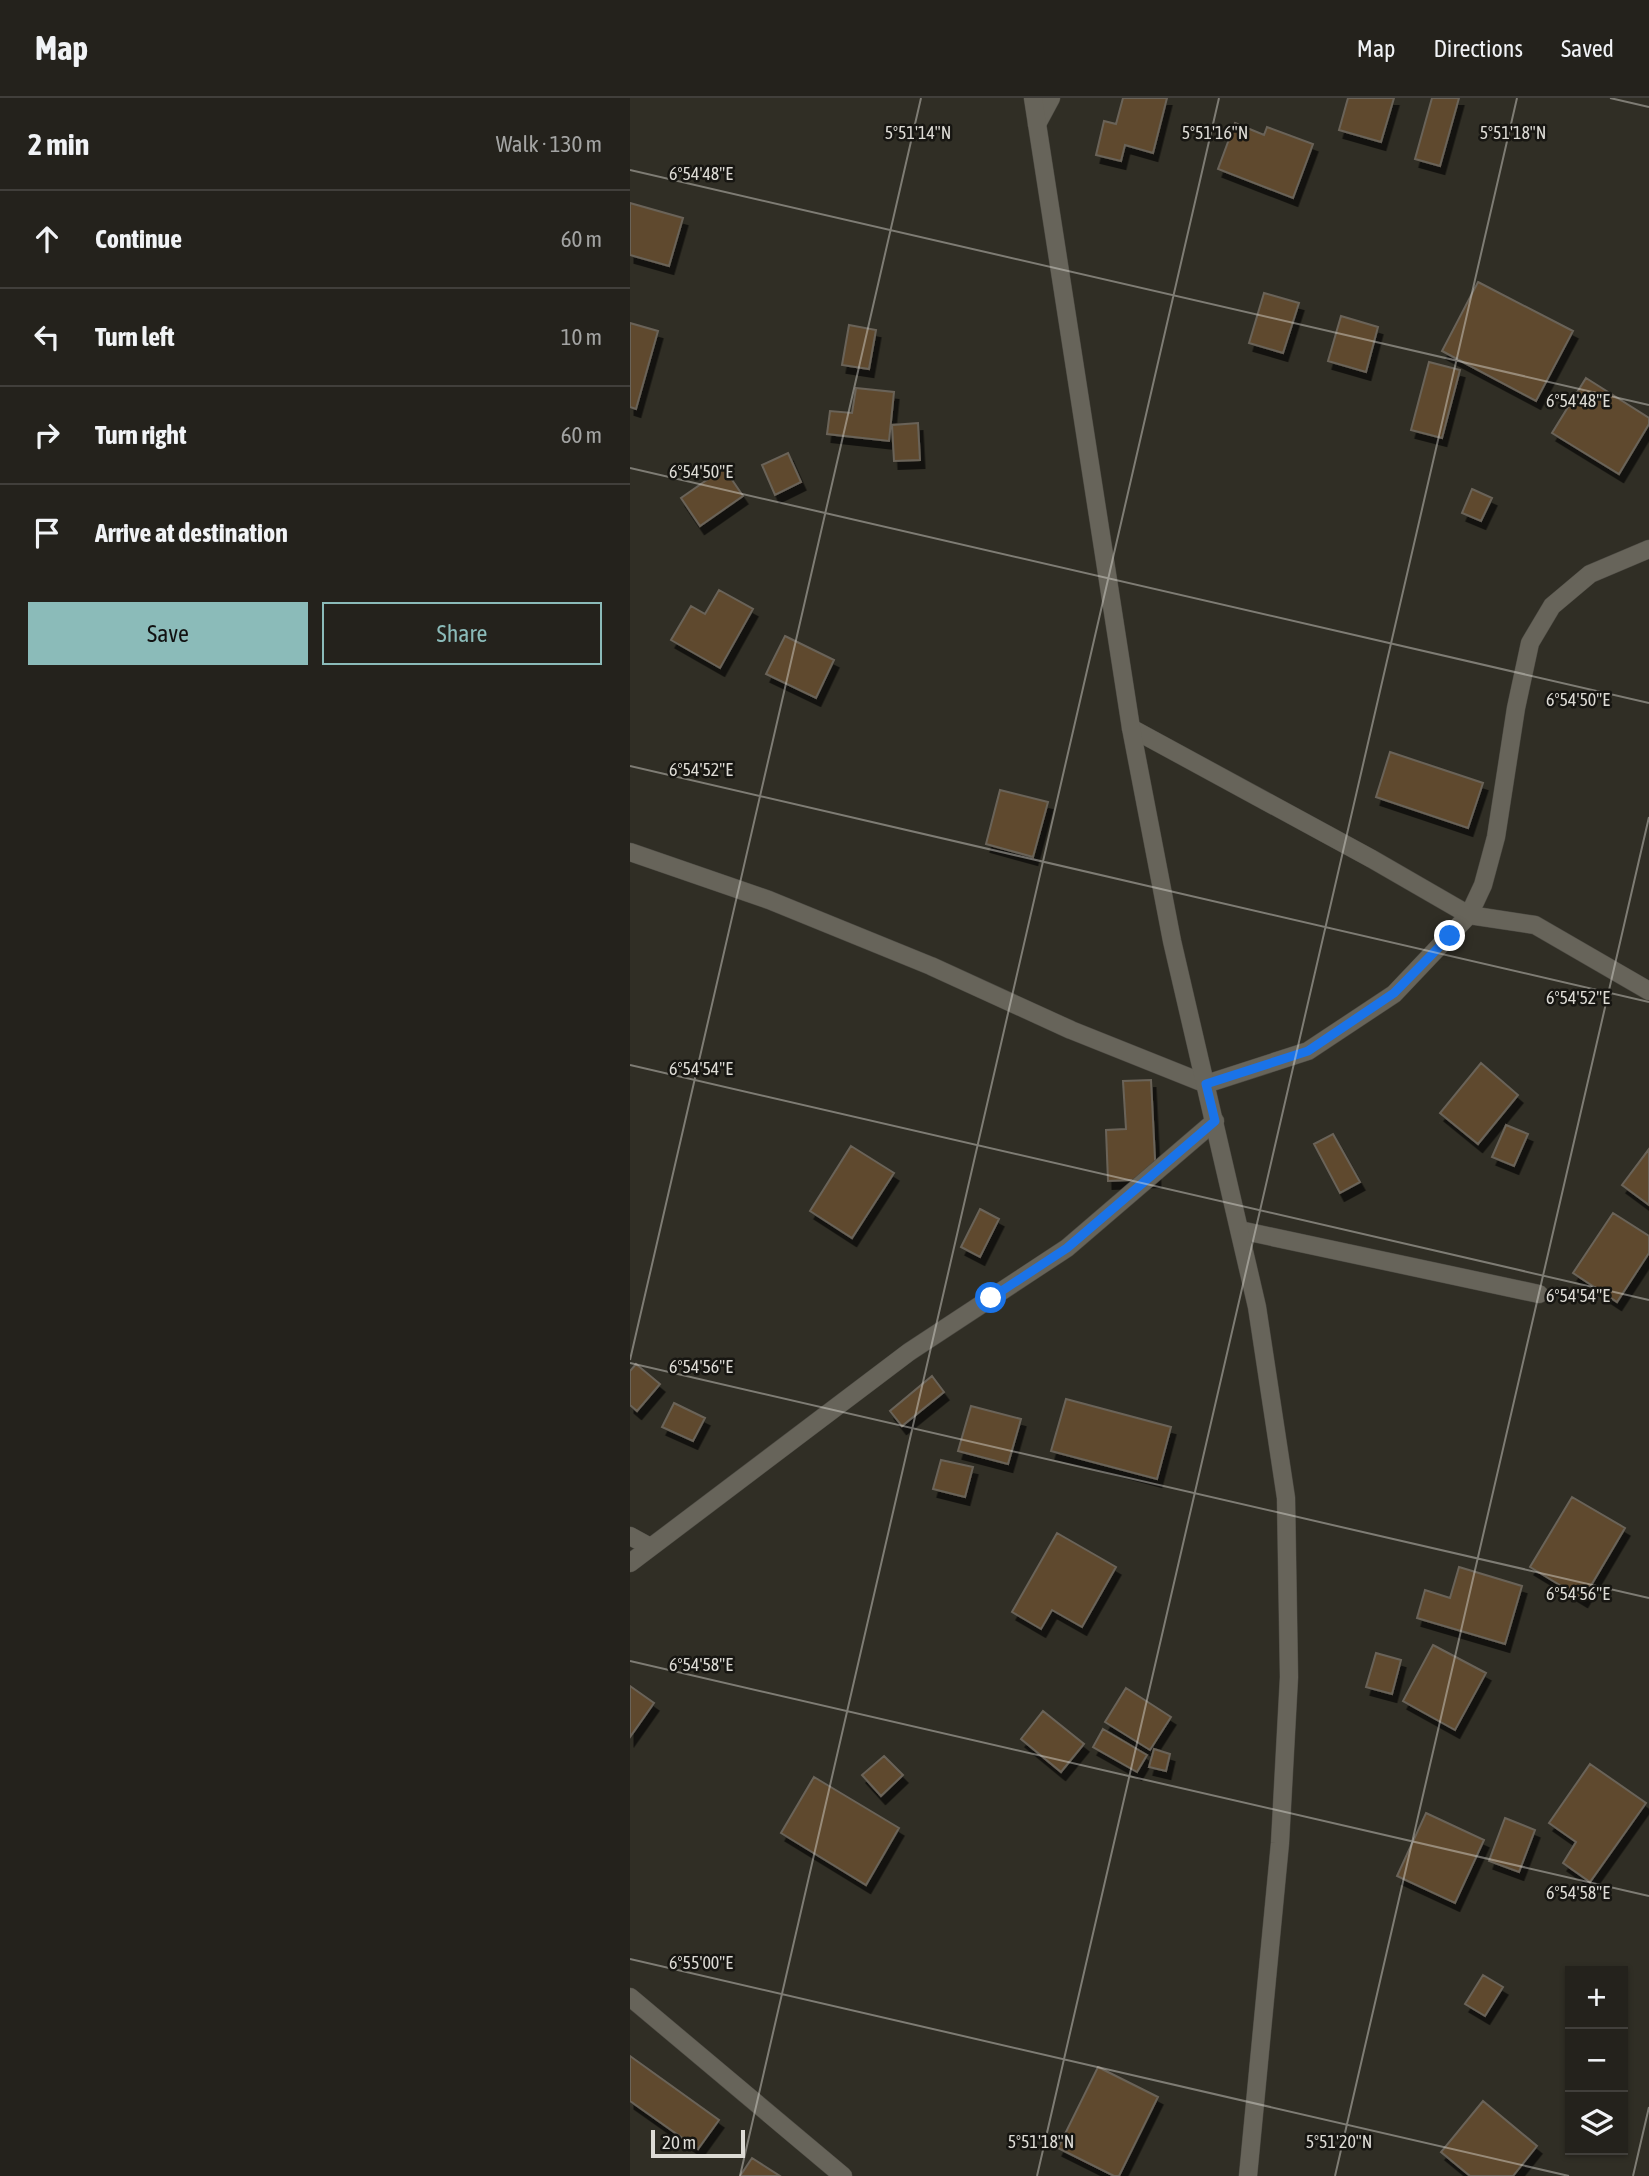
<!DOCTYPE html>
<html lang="en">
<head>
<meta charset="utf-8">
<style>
	:root { --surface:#24221c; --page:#302f29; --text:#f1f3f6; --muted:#a3a4a3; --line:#413f3b; --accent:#8bbbb9 }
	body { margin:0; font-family:"Asap Condensed",sans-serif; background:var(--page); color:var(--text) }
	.controls { position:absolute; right:21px; bottom:21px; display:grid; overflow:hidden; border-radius:0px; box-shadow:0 2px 5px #0004 }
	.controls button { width:63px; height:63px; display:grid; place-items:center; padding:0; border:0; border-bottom:2px solid var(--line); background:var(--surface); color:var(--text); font:35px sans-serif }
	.scale { position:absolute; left:21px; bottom:18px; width:94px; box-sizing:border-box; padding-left:7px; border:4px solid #dddbd5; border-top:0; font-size:19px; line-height:24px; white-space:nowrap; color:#dddbd5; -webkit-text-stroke:5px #171612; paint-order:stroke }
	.stop { position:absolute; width:21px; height:21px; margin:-16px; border:5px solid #1a73e8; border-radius:50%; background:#fff }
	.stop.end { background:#1a73e8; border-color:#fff; box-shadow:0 2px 7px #0008 }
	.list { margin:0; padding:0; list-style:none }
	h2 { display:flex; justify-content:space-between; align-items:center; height:91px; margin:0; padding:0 28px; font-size:30px }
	h2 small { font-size:23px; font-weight:400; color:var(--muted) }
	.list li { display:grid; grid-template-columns:46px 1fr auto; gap:21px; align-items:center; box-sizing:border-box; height:98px; padding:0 28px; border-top:2px solid var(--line) }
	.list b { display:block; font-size:26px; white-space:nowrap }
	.list em { font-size:23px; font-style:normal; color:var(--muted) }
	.actions { display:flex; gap:14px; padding:21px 28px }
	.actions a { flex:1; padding:16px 0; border:2px solid var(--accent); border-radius:0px; text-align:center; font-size:24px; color:var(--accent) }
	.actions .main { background:var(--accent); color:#111 }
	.icon { flex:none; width:38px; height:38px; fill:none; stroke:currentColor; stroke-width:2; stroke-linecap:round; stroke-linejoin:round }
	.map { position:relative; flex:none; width:1019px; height:2078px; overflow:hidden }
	header { display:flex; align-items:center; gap:42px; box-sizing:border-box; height:98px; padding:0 35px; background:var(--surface); border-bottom:2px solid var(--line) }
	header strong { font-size:33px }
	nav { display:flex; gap:38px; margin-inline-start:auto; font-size:24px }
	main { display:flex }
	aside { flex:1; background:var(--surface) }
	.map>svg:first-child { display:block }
	.building { fill:#5e4a2f; stroke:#6a6359; stroke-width:2; filter:url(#shadow) }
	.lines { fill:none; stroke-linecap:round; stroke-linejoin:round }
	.street-casing { stroke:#4b4942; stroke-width:19 }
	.secondary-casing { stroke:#4b4942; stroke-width:19 }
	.street { stroke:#67645a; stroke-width:18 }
	.secondary { stroke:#67645a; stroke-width:18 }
	.route { stroke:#1a73e8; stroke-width:9 }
	.ticks { fill:none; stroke:#dddbd5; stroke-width:2; stroke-opacity:0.45 }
	.ticks-label { font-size:18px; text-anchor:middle; fill:#dddbd5; stroke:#171612; stroke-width:5; stroke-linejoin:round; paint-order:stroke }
</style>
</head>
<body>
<header>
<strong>Map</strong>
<nav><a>Map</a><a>Directions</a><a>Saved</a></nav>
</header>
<main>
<aside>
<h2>2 min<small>Walk · 130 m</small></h2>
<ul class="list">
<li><svg class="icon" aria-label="ahead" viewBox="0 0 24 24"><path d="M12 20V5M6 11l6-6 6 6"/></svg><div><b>Continue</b></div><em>60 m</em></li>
<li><svg class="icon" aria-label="left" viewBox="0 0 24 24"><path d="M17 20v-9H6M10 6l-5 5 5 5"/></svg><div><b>Turn left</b></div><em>10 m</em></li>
<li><svg class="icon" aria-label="right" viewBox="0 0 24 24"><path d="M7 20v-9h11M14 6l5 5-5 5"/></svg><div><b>Turn right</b></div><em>60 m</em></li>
<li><svg class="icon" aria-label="arrive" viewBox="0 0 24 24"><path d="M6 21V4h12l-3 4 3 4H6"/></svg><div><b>Arrive at destination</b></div></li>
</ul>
<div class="actions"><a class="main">Save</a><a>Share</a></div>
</aside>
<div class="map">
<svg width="1019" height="2078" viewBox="0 0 1019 2078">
	<defs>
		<filter id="shadow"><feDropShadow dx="4.5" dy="8" stdDeviation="0" flood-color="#0009"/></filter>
	</defs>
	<rect width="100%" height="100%" fill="#302e25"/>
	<path class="building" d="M493,0H537L523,55L495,47L491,63L466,57L474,23L486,26Z
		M718,0H764L751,44L709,32Z
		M802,0H829L810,68L785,61Z
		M605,25L634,37L637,29L683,46L663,100L588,71Z
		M0,105L53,120L39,168L0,157Z
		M848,184L943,233L906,303L812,253Z
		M634,195L669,205L653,255L619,245Z
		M711,218L748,229L736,274L698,263Z
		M0,225L28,233L6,311L0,309Z
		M219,227L246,232L239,271L212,267Z
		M799,264L830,272L812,340L781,332Z
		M956,280L1019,320V326L989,376L922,335Z
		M226,290L264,294L259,343L197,336L200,313L222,315Z
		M288,325L290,362L264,363L262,327Z
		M158,355L171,384L145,397L132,367Z
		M94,370L113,398L70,428L51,400Z
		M842,391L862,400L851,423L832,415Z
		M89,492L123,511L90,570L41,542L61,508L75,516Z
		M155,538L204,562L186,600L136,576Z
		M760,654L853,685L838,730L746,699Z
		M370,692L418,704L403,759L356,746Z
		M851,965L888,997L848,1046L810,1015Z
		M521,982L526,1081L478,1083L476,1032L496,1031L493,983Z
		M876,1027L898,1036L884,1068L862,1059Z
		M703,1036L730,1084L710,1095L684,1046Z
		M221,1048L264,1075L222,1140L180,1113Z
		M1019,1051V1107L992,1087Z
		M350,1111L369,1121L350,1159L331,1149Z
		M983,1115L1019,1138V1155L987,1204L943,1175Z
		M6,1266L30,1286L7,1313L0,1307V1273Z
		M302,1278L314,1294L272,1328L260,1313Z
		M436,1301L541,1329L527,1381L421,1353Z
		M44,1305L75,1320L63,1343L32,1329Z
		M341,1308L391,1321L378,1366L328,1353Z
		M311,1362L343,1369L335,1399L303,1391Z
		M942,1399L995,1430L953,1501L900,1469Z
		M427,1435L486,1469L452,1529L422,1512L411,1531L382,1514Z
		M829,1469L892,1488L875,1546L787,1520L795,1492L820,1500Z
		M803,1547L856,1575L825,1632L773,1603Z
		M746,1555L771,1562L762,1596L736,1589Z
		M0,1588L24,1605L0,1639Z
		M496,1590L541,1619L520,1652L475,1624Z
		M413,1613L454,1646L431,1674L391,1641Z
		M473,1631L517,1657L507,1674L463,1649Z
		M524,1651L540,1656L536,1673L519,1669Z
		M254,1658L273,1677L251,1698L232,1677Z
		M960,1666L1016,1705L960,1784L933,1765L946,1744L919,1725Z
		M184,1679L269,1730L236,1787L151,1735Z
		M796,1715L854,1742L825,1805L767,1778Z
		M875,1720L905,1732L889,1774L859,1763Z
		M853,1877L873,1889L855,1918L835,1906Z
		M0,1958L89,2022L68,2051L0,2003Z
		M468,1969L528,1999L489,2078H484L428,2050Z
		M853,2003L907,2048L883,2078H840L811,2054Z
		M122,2060L150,2078H110Z"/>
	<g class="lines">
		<g class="street-casing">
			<path id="street" d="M407,26L421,0
				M501,630L742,761L839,817L905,827L1019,893
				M0,754L139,802L301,868L441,932L576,986L678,953L764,896L839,817L853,787L866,739L886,610L900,545L922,508L960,476L1019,451
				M610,1132L909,1196
				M0,1438L20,1449
				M0,1465L279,1254L437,1150L585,1023"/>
		</g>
		<g class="secondary-casing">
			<path id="secondary" d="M403,0L501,630L542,843L627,1209L656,1400L659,1579L650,1745L618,2078
				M0,1899L213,2078"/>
		</g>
		<use href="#street" class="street"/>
		<use href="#secondary" class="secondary"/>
	</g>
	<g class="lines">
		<path class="route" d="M361,1200L437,1150L585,1023L576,986L678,953L764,895L820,838"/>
	</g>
	<path class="ticks" d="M980,0L1019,9M0,72L1019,307M0,370L1019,605M0,668L1019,904M0,967L1019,1202M0,1262L291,0M0,1265L1019,1500M0,1563L1019,1798M0,1861L939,2078M110,2078L589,0M407,2078L887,0M705,2078L1019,719M1003,2078L1019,2009"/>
	<g class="ticks-label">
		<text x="288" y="41">5°51'14"N</text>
		<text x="585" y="41">5°51'16"N</text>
		<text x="883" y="41">5°51'18"N</text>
		<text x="71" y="82">6°54'48"E</text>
		<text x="948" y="309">6°54'48"E</text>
		<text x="71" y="380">6°54'50"E</text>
		<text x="948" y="608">6°54'50"E</text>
		<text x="71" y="678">6°54'52"E</text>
		<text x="948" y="906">6°54'52"E</text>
		<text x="71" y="977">6°54'54"E</text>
		<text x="948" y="1204">6°54'54"E</text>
		<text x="71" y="1275">6°54'56"E</text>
		<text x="948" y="1502">6°54'56"E</text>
		<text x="71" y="1573">6°54'58"E</text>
		<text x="948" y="1801">6°54'58"E</text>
		<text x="71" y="1871">6°55'00"E</text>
		<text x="411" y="2050">5°51'18"N</text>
		<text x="709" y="2050">5°51'20"N</text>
	</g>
</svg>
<div class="controls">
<button>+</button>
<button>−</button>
<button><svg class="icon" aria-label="layers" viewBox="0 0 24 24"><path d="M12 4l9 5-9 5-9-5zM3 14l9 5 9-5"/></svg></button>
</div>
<div class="scale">20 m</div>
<div class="stop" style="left:361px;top:1200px"></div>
<div class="stop end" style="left:820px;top:838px"></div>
</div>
</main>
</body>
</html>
